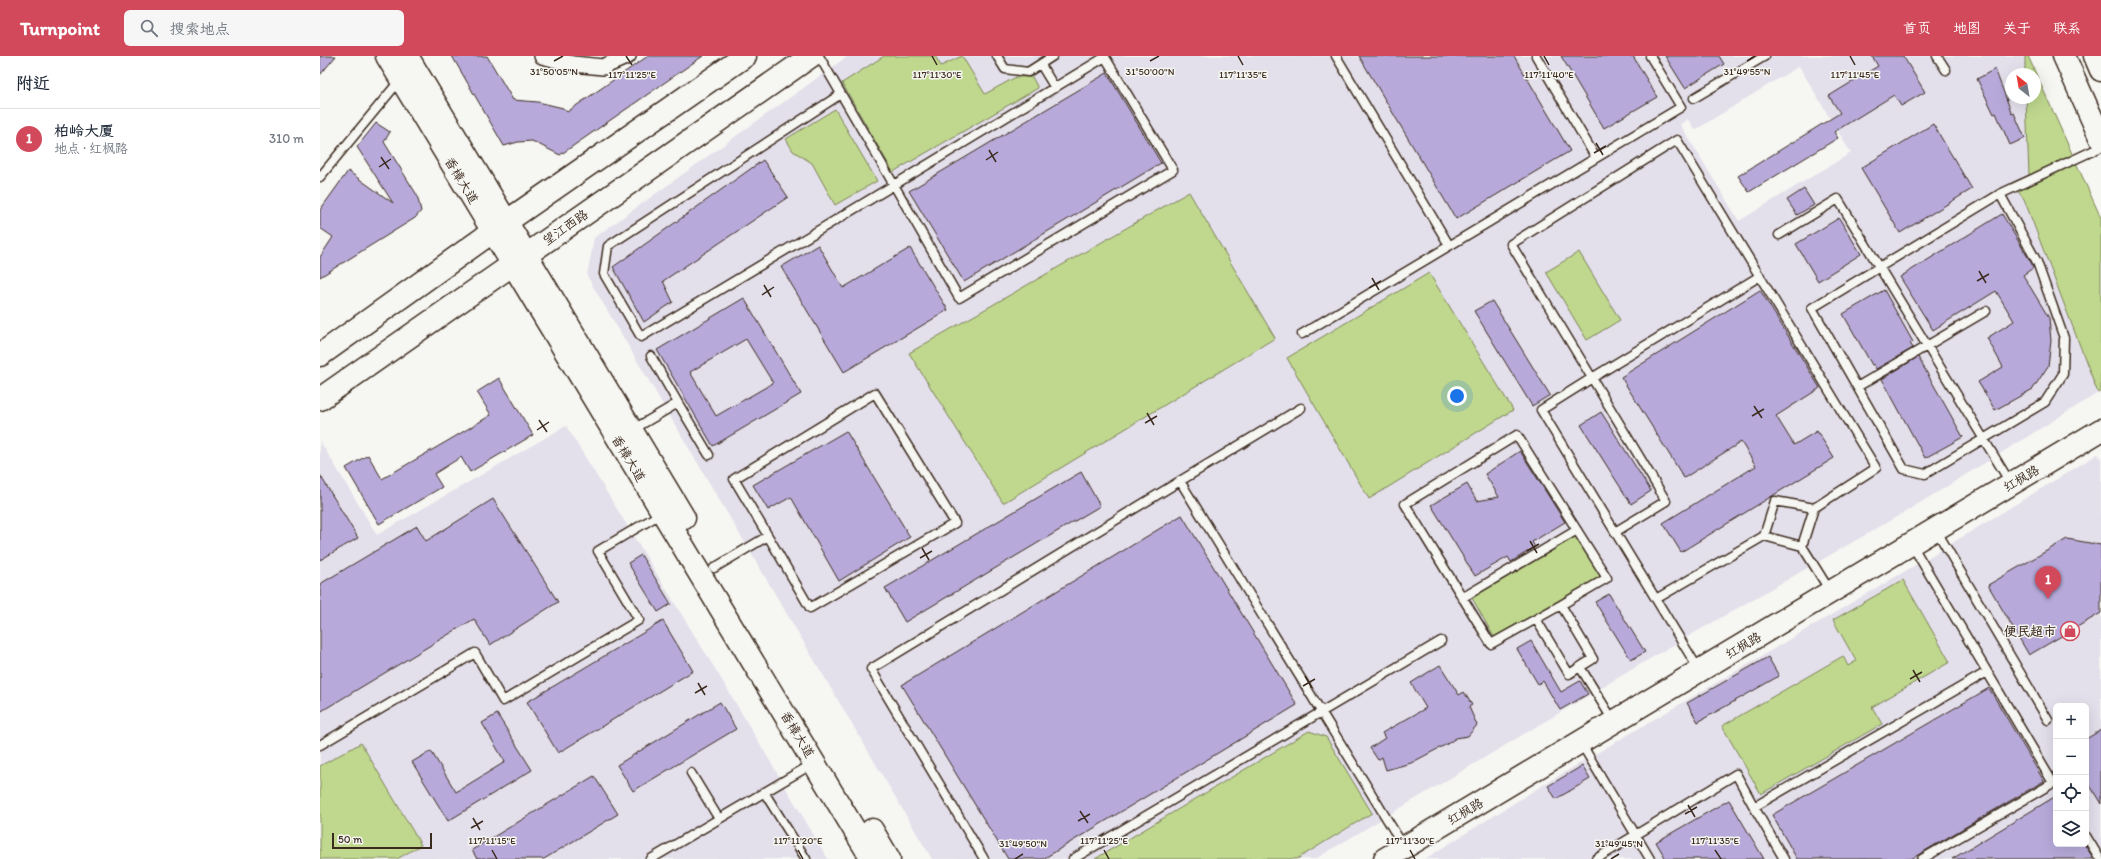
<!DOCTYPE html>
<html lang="zh">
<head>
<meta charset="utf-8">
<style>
	:root { --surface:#fff; --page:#f6f6f7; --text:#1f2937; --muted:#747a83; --line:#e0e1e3; --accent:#d1495b }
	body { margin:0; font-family:Itim,"LXGW WenKai TC",sans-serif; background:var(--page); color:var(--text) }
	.controls { position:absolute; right:12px; bottom:12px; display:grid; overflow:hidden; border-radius:6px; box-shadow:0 4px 16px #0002 }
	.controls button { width:36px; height:36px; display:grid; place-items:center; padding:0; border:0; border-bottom:1px solid var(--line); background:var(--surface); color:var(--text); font:20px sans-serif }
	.compass { position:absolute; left:1685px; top:12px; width:36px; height:36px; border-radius:50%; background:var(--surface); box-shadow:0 4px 16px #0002; rotate:329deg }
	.scale { position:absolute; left:12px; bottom:10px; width:100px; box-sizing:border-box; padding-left:4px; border:2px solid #3b2a1e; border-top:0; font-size:11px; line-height:14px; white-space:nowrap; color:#3b2a1e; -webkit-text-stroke:3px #f6f6f2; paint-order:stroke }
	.you { position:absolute; left:1137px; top:340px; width:14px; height:14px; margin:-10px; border:3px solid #fff; border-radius:50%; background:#1a73e8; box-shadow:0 0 0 6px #1a73e833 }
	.badge { display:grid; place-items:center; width:26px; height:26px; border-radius:50%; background:var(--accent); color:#fff; font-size:13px; font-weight:700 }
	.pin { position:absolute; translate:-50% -33px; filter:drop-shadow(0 1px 2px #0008) }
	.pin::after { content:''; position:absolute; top:21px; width:14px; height:12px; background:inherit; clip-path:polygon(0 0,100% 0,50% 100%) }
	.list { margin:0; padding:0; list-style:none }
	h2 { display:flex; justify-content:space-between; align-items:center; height:52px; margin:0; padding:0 16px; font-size:17px }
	h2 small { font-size:13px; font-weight:400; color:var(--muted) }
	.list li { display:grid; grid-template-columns:26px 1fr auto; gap:12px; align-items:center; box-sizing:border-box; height:60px; padding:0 16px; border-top:1px solid var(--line) }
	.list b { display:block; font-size:15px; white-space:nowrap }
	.list p { margin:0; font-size:13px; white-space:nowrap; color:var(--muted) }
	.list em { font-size:13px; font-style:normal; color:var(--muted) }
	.icon { flex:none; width:22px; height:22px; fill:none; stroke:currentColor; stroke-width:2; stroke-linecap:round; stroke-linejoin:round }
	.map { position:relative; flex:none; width:1781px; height:803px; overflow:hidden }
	header { display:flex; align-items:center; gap:24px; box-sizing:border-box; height:56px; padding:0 20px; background:var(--accent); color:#fff }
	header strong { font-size:19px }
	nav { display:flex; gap:22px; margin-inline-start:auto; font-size:14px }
	.search { width:280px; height:36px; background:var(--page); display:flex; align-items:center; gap:10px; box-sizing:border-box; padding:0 14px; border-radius:6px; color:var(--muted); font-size:15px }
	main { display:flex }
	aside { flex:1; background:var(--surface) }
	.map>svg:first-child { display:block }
	.built { fill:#e3dfeb; fill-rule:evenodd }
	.green { fill:#bfd88e; stroke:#7d8156 }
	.building { fill:#b7aada; stroke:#3b2a1e; fill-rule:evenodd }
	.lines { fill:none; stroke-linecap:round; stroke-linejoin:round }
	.lane-casing { stroke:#3b2a1e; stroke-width:11 }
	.street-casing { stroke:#3b2a1e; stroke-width:18 }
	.secondary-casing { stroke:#3b2a1e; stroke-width:25 }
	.primary-casing { stroke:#3b2a1e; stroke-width:25 }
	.lane { stroke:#f6f6f2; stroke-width:8 }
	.street { stroke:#f6f6f2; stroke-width:15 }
	.secondary { stroke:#f6f6f2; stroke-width:22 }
	.primary { stroke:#f6f6f2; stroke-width:22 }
	.ticks { fill:none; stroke:#3b2a1e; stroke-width:1.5 }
	.labels { text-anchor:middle; stroke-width:3; stroke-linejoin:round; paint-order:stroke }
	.street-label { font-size:13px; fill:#3b2a1e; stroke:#f6f6f2 }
	.poi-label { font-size:13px; font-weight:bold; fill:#3b2a1e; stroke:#f6f6f2; text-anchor:end }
	.ticks-label { font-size:10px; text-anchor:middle; fill:#3b2a1e; stroke:#f6f6f2; stroke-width:3; stroke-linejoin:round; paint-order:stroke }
</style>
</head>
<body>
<header>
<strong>Turnpoint</strong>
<div class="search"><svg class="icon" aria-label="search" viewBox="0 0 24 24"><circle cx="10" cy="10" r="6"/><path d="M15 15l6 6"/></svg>搜索地点</div>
<nav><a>首页</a><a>地图</a><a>关于</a><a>联系</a></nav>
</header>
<main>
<aside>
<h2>附近<small></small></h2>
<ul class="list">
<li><span class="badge">1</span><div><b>柏岭大厦</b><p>地点 · 红枫路</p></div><em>310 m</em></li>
</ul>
</aside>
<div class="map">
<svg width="1781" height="803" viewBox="0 0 1781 803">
	<rect width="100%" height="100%" fill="#f6f6f2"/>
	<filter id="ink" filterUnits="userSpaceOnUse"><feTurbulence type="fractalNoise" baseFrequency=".025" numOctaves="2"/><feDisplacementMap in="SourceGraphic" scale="8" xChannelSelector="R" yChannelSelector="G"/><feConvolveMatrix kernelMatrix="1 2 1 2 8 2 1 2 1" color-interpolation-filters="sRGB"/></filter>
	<g filter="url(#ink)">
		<path class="built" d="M528,0H1705V18H1691V42H1706L1709,119L1691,127L1704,143L1778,337L1585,456L1341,596L995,803H612L267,220L274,182ZM1479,10L1531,97L1419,165L1360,68L1368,63L1375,74Z
			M246,370L400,621L508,803H0V385L57,479Z
			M1778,398L1781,403V803H1105L1223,729L1611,500ZM1736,650H1766V788H1736Z"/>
		<path class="green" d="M564,0H615L621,10L642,0L665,38L696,21H712L718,32L573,116L522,27Z
			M1705,0H1708L1781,162V335L1778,337L1704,143L1691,127L1709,119L1706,42H1715V18H1705Z
			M515,53L557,125L515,149L492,107L473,95L466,83Z
			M869,136L955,282L683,447L589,297Z
			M1259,196L1300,264L1267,284L1226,216Z
			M1109,217L1193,354L1049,443L967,302Z
			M1257,480L1282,520L1174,581L1152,542Z
			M1583,524L1630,606L1552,651L1562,668L1441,738L1402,670L1523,600L1528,610L1536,605L1513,564Z
			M989,675L1006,681L1052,757L977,803H775Z
			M41,687L101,789L77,803H0V710Z"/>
		<path class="building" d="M0,0H16L0,19Z
			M132,0H167L193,44L218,46L243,52L247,56L328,0H383L240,99L212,85L198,86L184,90Z
			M1039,0H1194L1250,95L1136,163Z
			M1241,0H1313L1337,41L1284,72Z
			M1345,0H1399L1404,8L1365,32Z
			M1552,0H1583L1605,36L1581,50L1574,39L1514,76L1518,82L1429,136L1418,120L1520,57L1509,40L1558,10Z
			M1675,13L1692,58L1694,57L1705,82L1690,89L1676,57L1674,58L1657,23Z
			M787,17L841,107L644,226L589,135Z
			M56,67L70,76L64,86L97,139L101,155L95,162L0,221V201L13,181L0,172V154L28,115L73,147L37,91Z
			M1613,68L1652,133L1580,177L1541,112Z
			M443,104L468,141L343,225L353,246L324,266L293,211Z
			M1484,133L1494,149L1477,159L1467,144Z
			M1682,158L1712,208L1713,212L1703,219L1729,262L1731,285L1728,310L1713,333L1675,354L1658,326L1683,311L1667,282L1694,265L1676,235L1613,274L1580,221Z
			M1519,162L1541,198L1498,225L1476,188Z
			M498,189L523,232L590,192L628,254L524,316L461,211Z
			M1440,234L1500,332L1456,360L1474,389L1497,375L1514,402L1361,496L1343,467L1436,410L1421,386L1364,422L1301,321Z
			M1564,234L1593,286L1590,287L1593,292L1556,313L1554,309H1552L1523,258Z
			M424,242L481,338L393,390L337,294ZM426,283L453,327L396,360L370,316Z
			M1172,245L1230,339L1212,350L1154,255Z
			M1598,301L1643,381L1605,402L1562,323Z
			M179,322L213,379L150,416L141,401L114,418L122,431L59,468L26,412L48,399L62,423L131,383L171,359L157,336Z
			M1281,356L1331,435L1311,448L1261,369Z
			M526,375L590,481L519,525L471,441L448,454L433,429Z
			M1200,395L1245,466L1212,486L1215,491L1191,506L1188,501L1155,520L1111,449L1147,428L1157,445L1179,441L1165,418Z
			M761,416L780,450L585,566L565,532Z
			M0,419L38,482L0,504Z
			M173,443L238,546L170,589L154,563L0,656V528L97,470L106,485Z
			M862,459L977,649L723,803H688L582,629Z
			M1747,483L1781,489V557L1709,599L1668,529Z
			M321,499L351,548L338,556L308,507Z
			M1289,538L1325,596L1311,604L1275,546Z
			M343,565L373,615L238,697L207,646Z
			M1211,585L1241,636L1260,625L1268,638L1240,654L1223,625L1218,628L1197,593Z
			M1448,601L1459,620L1378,666L1367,647Z
			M1120,609L1139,639L1144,636L1152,649L1149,651L1157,669L1148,680L1136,682L1127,688L1091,707L1066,714L1062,701L1058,704L1050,692L1065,682L1062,677L1106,652L1091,627Z
			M1669,632L1724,725L1591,803H1477L1452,759Z
			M400,646L416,673L313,735L297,709Z
			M177,658L212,714L128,765L92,706L111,695L136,736L185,706L162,667Z
			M1781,674V748L1766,723V683Z
			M1262,710L1270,723L1236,743L1228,730Z
			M274,720L298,758L224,803H157L152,794Z
			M1736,740V788H1764L1774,803H1632Z
			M1409,744L1444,803H1346L1336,786Z"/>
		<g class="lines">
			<g class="lane-casing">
				<path id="lane" d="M499,0L574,129L321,281L284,218L288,190L521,38
					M677,0L685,13L708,16L733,0
					M1016,0L1129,189
					M1216,0L1276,102
					M1617,0L1626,14
					M785,1L853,114L639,242L574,129Z
					M721,9L735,32
					M1374,42L1445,0
					M0,121L80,24
					M1680,138L1717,206L1744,282L1743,318L1725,346L1605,418L1584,413L1492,252L1680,138L1781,91
					M1459,179L1518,143L1691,428
					M982,278L1361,51L1330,0
					M1537,331L1666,255
					M358,347L389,399
					M312,374L358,347L331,300
					M860,425L981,352
					M1616,474L1728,664
					M1295,476L1346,445L1272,322L1440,220
					M1444,480L1482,490
					M1592,489L1733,727L1602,803
					M394,512L448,480L490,552L635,467L555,337L414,423L448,480
					M1142,542L1257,474
					M1336,543L1444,480L1455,445L1494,452
					M1216,563L1241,549
					M1260,611L1273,603L1241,549L1287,522L1197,379L1085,448L1171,588L1216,563L1249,618L1260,611L1294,666
					M1379,614L1221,354L1272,322L1191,188L1357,84L1556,412L1494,452L1482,490L1510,535
					M1261,687L1330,803
					M0,689L155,597L183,645L319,564L278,495L342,457
					M371,717L399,763
					M444,736L486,803
					M1434,751L1464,803
					M1766,780L1780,803
					M331,803L494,707
					M664,803L551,613L860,425L1084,791
					M753,803L1121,585
					M1276,803L1416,718L1434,751L1667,616"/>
			</g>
			<g class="street-casing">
				<path id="street" d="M222,0L253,8L283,11L308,0"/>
			</g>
			<g class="secondary-casing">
				<path id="secondary" d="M67,0L552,803
					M87,0L364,462
					M552,774L569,803
					M1065,803L1781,374"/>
			</g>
			<g class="primary-casing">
				<path id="primary" d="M1744,0L1781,83
					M1775,0L1781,14
					M0,299L186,166L425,0
					M0,343L491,0"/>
			</g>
			<use href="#lane" class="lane"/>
			<use href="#street" class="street"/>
			<use href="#secondary" class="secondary"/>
			<use href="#primary" class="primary"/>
		</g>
	</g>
	<path class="ticks" d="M306,0L312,9M612,0L617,9M918,0L923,9M1224,0L1229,9M1530,0L1535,9M234,5L243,0M830,5L839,0M1427,5L1435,0M1276,87L1283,99M669,94L676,106M1274,97L1286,90M61,101L69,113M666,104L678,96M59,111L71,103M1659,215L1666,227M1052,222L1059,234M1657,225L1669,218M444,229L451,241M1049,232L1061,225M442,239L454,231M1434,350L1442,362M827,357L834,369M1432,360L1444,353M219,364L227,376M825,367L837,360M217,374L229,366M1210,485L1217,497M602,492L609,504M1207,495L1219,488M600,502L612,495M1593,614L1600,626M985,620L992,632M1590,623L1602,616M378,627L385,639M983,630L995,623M375,637L387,630M1368,749L1375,761M760,755L768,767M1365,758L1377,751M153,762L160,774M758,765L770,758M151,772L163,765M172,794L177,803M478,794L483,803M784,794L789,803M1090,794L1095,803M1395,794L1401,803M695,803L703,798M1291,803L1299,798"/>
	<defs>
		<g id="shop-ring" transform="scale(1)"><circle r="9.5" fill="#f6f6f2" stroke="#d1495b" stroke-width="1.5"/><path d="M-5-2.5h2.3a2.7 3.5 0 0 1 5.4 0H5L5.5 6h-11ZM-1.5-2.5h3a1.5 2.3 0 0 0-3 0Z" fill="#d1495b"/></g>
	</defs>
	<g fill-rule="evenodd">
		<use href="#shop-ring" x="1750" y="575"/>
	</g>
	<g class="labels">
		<g class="street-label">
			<text transform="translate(142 124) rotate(59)" y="5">香樟大道</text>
			<text transform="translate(245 171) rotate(-35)" y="5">望江西路</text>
			<text transform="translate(309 402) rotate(59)" y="5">香樟大道</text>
			<text transform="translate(1701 422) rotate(-31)" y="5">红枫路</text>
			<text transform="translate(1423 589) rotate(-31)" y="5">红枫路</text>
			<text transform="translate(478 678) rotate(59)" y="5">香樟大道</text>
			<text transform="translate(1145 755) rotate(-31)" y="5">红枫路</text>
		</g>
		<g class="poi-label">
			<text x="1736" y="580">便民超市</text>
		</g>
	</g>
	<g class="ticks-label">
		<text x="234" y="19">31°50'05"N</text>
		<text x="830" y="19">31°50'00"N</text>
		<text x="1427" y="19">31°49'55"N</text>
		<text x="312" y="22">117°11'25"E</text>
		<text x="617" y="22">117°11'30"E</text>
		<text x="923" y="22">117°11'35"E</text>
		<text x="1229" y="22">117°11'40"E</text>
		<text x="1535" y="22">117°11'45"E</text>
		<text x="172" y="788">117°11'15"E</text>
		<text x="478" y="788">117°11'20"E</text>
		<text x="784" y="788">117°11'25"E</text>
		<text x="1090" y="788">117°11'30"E</text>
		<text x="1395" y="788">117°11'35"E</text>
		<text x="703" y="791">31°49'50"N</text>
		<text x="1299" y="791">31°49'45"N</text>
	</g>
</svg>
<div class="controls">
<button>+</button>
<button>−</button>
<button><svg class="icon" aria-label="locate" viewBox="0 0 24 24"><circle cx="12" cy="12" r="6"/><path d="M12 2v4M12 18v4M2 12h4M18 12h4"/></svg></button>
<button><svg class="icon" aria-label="layers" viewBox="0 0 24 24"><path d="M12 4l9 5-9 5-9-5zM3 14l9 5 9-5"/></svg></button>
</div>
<svg class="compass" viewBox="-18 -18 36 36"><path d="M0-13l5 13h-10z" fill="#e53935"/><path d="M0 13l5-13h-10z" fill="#747a83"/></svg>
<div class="scale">50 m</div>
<div class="you"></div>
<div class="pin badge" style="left:1728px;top:543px">1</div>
</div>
</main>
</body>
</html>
